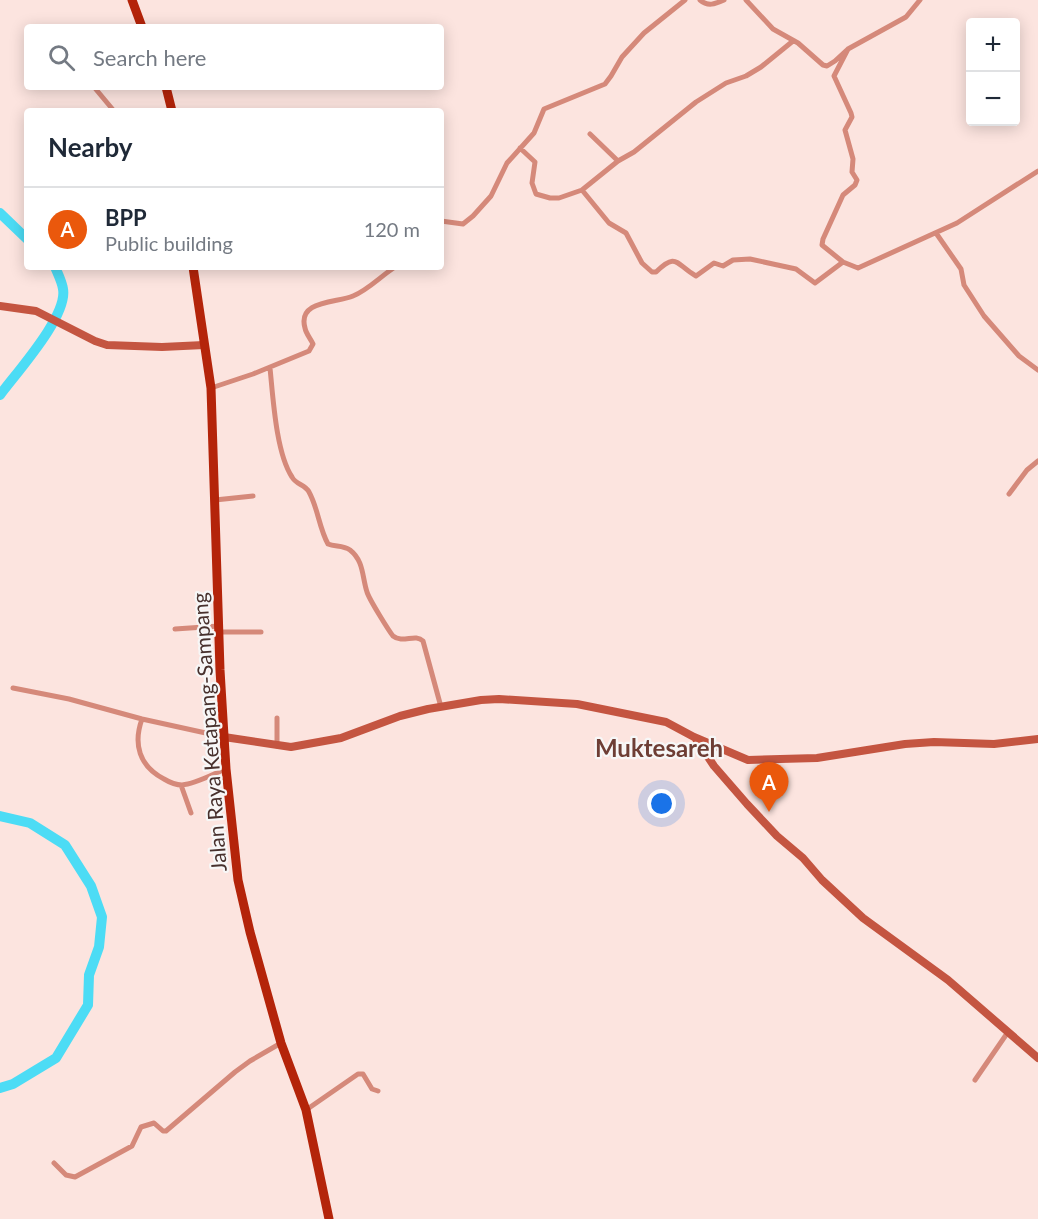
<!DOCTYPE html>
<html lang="en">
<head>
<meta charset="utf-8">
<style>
	:root { --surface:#fff; --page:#f6f6f7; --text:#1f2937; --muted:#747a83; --line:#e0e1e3; --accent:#ea580c }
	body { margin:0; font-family:Lato,sans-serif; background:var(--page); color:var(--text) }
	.controls { position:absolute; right:18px; top:18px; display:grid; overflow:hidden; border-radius:6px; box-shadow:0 3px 15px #0003 }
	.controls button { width:54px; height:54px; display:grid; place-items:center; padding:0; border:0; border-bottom:2px solid var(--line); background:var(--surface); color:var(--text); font:30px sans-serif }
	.you { position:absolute; left:662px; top:804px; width:21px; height:21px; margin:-15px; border:4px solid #fff; border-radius:50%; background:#1a73e8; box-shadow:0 0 0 9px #1a73e833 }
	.badge { display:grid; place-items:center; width:39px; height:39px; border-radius:50%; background:var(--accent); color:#fff; font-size:20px; font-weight:700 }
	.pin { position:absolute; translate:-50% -50px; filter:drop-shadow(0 2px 3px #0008) }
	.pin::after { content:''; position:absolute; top:32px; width:21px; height:18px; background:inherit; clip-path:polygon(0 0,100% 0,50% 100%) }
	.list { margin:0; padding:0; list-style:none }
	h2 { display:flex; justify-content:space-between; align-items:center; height:78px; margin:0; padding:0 24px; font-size:26px }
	h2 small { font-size:20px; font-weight:400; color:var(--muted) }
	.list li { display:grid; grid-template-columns:39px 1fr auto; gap:18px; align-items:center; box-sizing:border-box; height:84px; padding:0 24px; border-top:2px solid var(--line) }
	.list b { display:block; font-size:22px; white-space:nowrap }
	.list p { margin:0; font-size:20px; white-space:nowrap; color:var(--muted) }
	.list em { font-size:20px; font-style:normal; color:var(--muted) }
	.icon { flex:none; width:33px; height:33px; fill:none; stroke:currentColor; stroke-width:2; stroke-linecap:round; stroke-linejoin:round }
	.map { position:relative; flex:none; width:1038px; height:1219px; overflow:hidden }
	.search { position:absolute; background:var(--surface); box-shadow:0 3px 15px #0003; left:24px; top:24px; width:420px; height:66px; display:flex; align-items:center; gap:15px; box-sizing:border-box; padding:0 21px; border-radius:6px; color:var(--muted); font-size:22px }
	.panel { position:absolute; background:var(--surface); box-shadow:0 3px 15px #0003; left:24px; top:108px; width:420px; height:162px; border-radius:6px }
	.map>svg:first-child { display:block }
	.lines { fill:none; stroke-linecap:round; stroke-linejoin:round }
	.river { stroke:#4cdcf5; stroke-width:10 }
	.street { stroke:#d5897a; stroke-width:5 }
	.secondary { stroke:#c45541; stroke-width:8 }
	.primary { stroke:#b4240a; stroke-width:9 }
	.labels { text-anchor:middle; stroke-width:4.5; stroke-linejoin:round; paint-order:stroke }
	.street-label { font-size:21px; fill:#48312d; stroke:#f7f7f7 }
	.quarter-label { font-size:24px; font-weight:bold; fill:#6e3e35; stroke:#f7f7f7 }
</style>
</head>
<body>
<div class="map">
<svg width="1038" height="1219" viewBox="0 0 1038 1219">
	<rect width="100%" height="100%" fill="#fce4df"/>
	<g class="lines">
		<path class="river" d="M0,213L27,239
			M0,395C17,372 68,316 63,289C62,282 58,274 55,267
			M0,816L30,823L65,845L91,886L102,917L99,947L89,975L88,1005L56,1058L13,1084L0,1088"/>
		<path class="street" d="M700,0C708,7 715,4 724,0
			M746,0L773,29L798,43L823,65L827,66L835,61L848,49L906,17L920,0
			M94,87L114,111
			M590,134L618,161
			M520,148L535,162L532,183L536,194L550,198H559L582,190L618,161L634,152L696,102L726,83L746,76L761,67L793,41
			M582,190L609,223L626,233L642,263L652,272H656C677,251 676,265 696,276L714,263L723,266L733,260L750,259L796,269L815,283L843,262L858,268L957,223L1038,171
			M441,221L463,224L473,216L491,196L507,163L534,133L544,109L605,84L611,76L622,57L644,33L685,0
			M936,233L961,269L964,285L984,316L1019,356L1038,370
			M843,262L822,245L823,239L843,195L855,185L857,180L852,172L853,159L845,130L852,117L851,113L834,76L848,49
			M270,368C273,397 276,453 292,477C296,485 305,484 309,492C318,508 319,528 328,544C335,547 343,545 350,550C364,561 362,577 367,592C369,599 389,631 393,636C403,644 415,633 423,641L441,707
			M211,388L253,374L309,351L313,344C311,339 306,334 305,328C297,300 337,303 353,296C368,290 381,276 395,267
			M1009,494L1027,470L1038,461
			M215,500L253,496
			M175,629L219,626
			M219,632H261
			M13,688L69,699L142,719L224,737
			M277,718V746
			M142,719C133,744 139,766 164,779C169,782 176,785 182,785C196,784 213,774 226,769
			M181,785L191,813
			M975,1080L1008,1032
			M306,1110L358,1074H363L372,1089L378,1091
			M54,1163L66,1175L75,1177L132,1146L141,1127L154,1123L163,1131H166L235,1072L250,1061L281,1043"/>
		<path class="secondary" d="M0,306L36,311L95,341L107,345L162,347L204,345
			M224,737L291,747L341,738L400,716L428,709L481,700L499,699L577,704L666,722L694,737L748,760L817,758L905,744L934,742L994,744L1038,739
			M696,739L714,766L747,804L777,836L803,858L822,880L863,918L948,980L1038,1058"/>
		<path class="primary" d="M132,0L142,27
			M166,87L172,111
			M193,267L211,388L220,670L226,769L238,880L250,932L281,1043L306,1110L329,1219"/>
	</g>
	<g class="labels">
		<g class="street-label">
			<text transform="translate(210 732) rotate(-94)" y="7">Jalan Raya Ketapang-Sampang</text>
		</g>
		<g class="quarter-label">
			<text x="659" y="757">Muktesareh</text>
		</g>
	</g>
</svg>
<div class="controls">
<button>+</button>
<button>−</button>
</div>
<div class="you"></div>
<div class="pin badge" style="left:769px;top:812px">A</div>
<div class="search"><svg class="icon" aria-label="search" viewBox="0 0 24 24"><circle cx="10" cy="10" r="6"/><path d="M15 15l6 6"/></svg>Search here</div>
<section class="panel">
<h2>Nearby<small></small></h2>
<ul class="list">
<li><span class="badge">A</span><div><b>BPP</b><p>Public building</p></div><em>120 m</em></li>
</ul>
</section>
</div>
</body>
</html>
